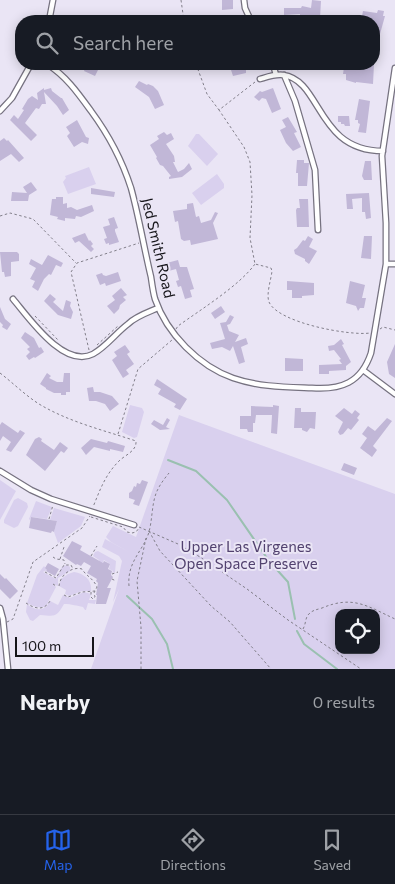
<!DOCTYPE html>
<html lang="en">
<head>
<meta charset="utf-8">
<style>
	:root { --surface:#171b24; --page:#242831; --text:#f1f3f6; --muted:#9ea1a6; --line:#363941; --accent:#2563eb }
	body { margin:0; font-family:Commissioner,sans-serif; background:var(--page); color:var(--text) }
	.controls { position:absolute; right:15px; bottom:15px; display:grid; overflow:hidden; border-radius:10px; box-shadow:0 2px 12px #0003 }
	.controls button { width:45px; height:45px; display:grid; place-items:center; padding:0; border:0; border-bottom:1px solid var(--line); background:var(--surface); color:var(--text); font:25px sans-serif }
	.scale { position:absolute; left:15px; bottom:12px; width:79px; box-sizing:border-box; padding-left:5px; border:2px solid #16151a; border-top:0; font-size:14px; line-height:18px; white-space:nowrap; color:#16151a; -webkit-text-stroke:4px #eae5f5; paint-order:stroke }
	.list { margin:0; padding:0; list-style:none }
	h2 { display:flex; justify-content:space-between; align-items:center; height:65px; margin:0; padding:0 20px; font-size:21px }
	h2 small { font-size:16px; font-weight:400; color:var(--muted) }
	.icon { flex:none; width:28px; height:28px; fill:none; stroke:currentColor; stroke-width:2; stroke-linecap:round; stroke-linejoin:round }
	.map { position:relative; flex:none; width:395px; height:669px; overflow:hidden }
	.search { position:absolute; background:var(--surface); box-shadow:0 2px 12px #0003; left:15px; right:15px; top:15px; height:55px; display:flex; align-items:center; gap:12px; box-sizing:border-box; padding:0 18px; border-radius:20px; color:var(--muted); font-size:19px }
	.sheet { height:145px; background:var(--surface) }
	nav { display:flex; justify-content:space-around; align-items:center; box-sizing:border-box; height:70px; border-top:1px solid var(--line); background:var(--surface); font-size:14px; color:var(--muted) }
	nav a { display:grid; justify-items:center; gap:2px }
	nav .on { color:var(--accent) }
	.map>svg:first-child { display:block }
	.green { fill:#d9d0ee; fill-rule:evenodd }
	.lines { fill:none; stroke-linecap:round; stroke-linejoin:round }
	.stream { stroke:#9ac0b0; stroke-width:2 }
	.building { fill:#c1b7d7 }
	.minor-casing { stroke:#767280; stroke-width:7 }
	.path { stroke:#827f8a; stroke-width:1; stroke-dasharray:2.5 2.5; stroke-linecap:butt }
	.minor { stroke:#fff; stroke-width:4.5 }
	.labels { text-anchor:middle; stroke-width:4; stroke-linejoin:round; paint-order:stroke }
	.street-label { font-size:15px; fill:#16151a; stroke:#eae5f5 }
	.park-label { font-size:15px; fill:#52426f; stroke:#eae5f5 }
</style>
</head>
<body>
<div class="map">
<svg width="395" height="669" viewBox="0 0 395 669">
	<rect width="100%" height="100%" fill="#eae5f5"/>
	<path class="green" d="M196,134H199L218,154L207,166L188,146Z
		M89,167L96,184L68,194L63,182L66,178L65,176Z
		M217,174L224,184V188L201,205L192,193Z
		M130,405L142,408L144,412L137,437L134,438L122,432Z
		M179,415L395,494V669H91L119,589L113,602L122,561L119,556L102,547L105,539L131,553L111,542L106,537L113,526L136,537ZM339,613H376V650H339Z
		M0,480L16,491L0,520Z
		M18,498L27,503L28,507L18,526L14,528L4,523V520L14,500Z
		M36,501L52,507L47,519L31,517L30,520L29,519Z
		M54,508L85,517L81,526L58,543L54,532L57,521L50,520Z
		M98,551L116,561L115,572L112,573L113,571L109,569L110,564L104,560L101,566L97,564L99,560L93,556L95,552Z
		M67,565L70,567V571L58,578V586L53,584L56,587L46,606C40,609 32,606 27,603L37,575L44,566L47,570L43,572L56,579L62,567Z
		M74,572C85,574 92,580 91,591H82L69,596L65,594L66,590L59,586L61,579L68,574Z
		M84,592L91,594L89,600H96L95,604L88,603L86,610H85L83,607C77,606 72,604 64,604C56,618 55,616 40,615L33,621L30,620L26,612L27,604C35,611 45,612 50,601L58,605L63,595L70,598Z"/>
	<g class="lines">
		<path class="stream" d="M168,460L196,471L227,500L269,561L288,582L295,619
			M127,596L152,619L167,644L173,669
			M297,631L304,644L337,669"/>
	</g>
	<path class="building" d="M222,0H233V9L222,10Z
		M312,0L321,1L320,18L318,17V21H309V19L300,16V14L284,15V8H301L302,6L311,8Z
		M378,10L384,11L383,16H385L380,34L374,33V21H363L364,16H362L363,11L377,13Z
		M229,64H238V66L254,64L255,68L246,70V73L233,76Z
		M360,64H374L373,84L356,82V83L346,80V74H343L344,67H349L350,65L360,67Z
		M86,65L98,70L95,76L84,71Z
		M139,81L147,85L148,84L153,86L158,91L164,105L155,109L149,97L135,87Z
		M44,88V90L51,88L52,91L61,98H62L69,110L63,115L57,106L44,92L46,104H42L39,109L36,108L25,123L37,135L31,141L10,120L14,115L18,119L24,110L22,109L28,99L32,96L38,100L37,93Z
		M273,88L281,109L272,113L266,99L262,98L259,101L254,97L260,91L262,92Z
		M359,99L370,101L366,133L358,132L360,124L358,123V120H355Z
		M338,116H349L350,126H345L344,124H341V122H338Z
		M288,117L297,132L294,133L301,147L293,151L286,143L280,130L286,127L282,120Z
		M77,120L86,137L89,138L88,144L82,142L74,147L67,136L70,133L66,127Z
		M164,132L167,135L171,133L174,139L166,144L174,156L175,162H173L178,172L184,169L189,163L192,169L182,177L169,179V177L171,176L163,166L160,165L156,158L157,157L150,145L159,139L157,136Z
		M4,138L7,141L8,140L24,158L19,162L11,154L0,161V141Z
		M297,160H304V163H309L307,186H298V173H296Z
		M365,161H371L372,180H364L362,176Z
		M31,182L37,190L29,195L28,201H11L12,192L27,193L23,187Z
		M91,188L115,192L114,197L91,194Z
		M369,193L371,218L366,219L365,212H362V198L352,199L353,209H347L346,194Z
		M56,197H63V204L67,203V208L71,207L77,210L92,205L94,211L81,217L76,216L75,219L65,218V221L57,219L58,217L50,215L52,199H56Z
		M299,199H308L309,227H297L296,210L297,208H300Z
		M193,203L196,217L199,216L201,223L211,220L215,212L218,213L213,223L218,239L191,245L190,240L184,241L181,239L178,221L175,222L173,211L187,209V204Z
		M114,217L118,228L115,229V231L119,242L109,245V243L106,244L104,239L107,238L103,227L110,225L108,219Z
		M85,233L89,241L90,240L93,244L91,246L94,249L91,252L79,241L75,243L72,238Z
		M308,236L313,239L309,247L317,251L309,264L305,261V259L295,254L294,250L297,248L303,240L305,241Z
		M364,236H372L371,259L361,258Z
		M0,252H17L19,254V261L11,262V276L5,277L4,272H2Z
		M48,255L63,263L61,267L56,265L51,275L49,274L44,279L38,291L32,287L35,281L30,279L36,268L29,264L31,259L42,265Z
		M178,260L180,267H187L194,289L190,290L192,297L185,299L181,286L178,287L176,281L179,280L176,269L165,272L163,264Z
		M118,272L121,281L106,286L105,283L100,285L96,275L102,273L103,275L106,276Z
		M287,281L314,283V295L302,296V298H292V290H287Z
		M350,281L365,285L362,298H366L364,308H360L358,311L356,306L346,303Z
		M121,288L127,295L123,297L126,300L120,305L119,309L114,314L107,306L115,300L112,296Z
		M50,294L56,299L53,302L63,311L66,300L71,302L70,306L73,312L71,319L58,315L44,301Z
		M221,306L225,312L215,319L211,313Z
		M0,307L5,319L11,324L7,330L2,327L3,325L0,322Z
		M230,315L234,317L230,324L227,325L229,331L239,335L235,342L246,338L248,344L241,347L245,362L239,364L233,346L230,351L222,347L212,349L210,343L225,339L220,323L226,322Z
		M25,332L34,338L39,348L41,347L44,352L35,358L34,357L29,360L26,356L30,352L27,349L30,347L21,338Z
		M341,339L344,344L342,345L351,362L346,366V370L329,371V374H319V365L342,364L339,360L341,359L334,350L329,351L328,346L334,345Z
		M395,344V378L389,374L387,362Z
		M125,345L130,352L127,354L134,364L126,370L129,374L123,378L112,360L117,356L114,352Z
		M285,358L303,359V371H285Z
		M47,373L51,376L49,378L57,382H63L64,373H70V392H66V395H61V393H54L46,389V388L40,384Z
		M157,379L187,399L180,410L174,407L176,404L158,394L161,389L154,385Z
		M93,387L94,392H100L112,396L119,404L110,411L105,404L96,401H89L87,388Z
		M273,405L279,406L277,434L271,433L272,415H256L255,423H253V432H248L247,429H240V416H251V406L273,407Z
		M295,408H301V412H316L315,429L310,428L307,432L302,430V428H294Z
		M344,408L352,414L355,410L360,414L357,418L359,420L351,430L348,428L343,434L340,435L338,432L343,422L335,416Z
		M167,418L170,420L166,427L170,429L160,430L151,424L154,420L163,425Z
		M387,418L392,421L373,446L377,450L372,457L360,448L367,438L362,434L368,426L375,431Z
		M2,422L18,433L20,430L25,433L11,452L6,450L11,442L3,436L0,441V425Z
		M39,437L42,439L41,441L54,450L60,442L68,448L64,453L61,451L45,471L26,455L35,439Z
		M91,439L107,443L108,441L125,446L123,452L110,449V451L94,447L86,455L81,448Z
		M344,463L357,468L354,475L341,470Z
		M142,480L148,482L139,506L133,504L135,500L129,498V493L132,491L134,486L136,487L137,483L140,484Z
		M31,517L57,521L54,532L52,531L51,533L29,528Z
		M72,541L82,546L80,550L103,563L104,561L110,564L108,569L112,571L111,575L113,577L107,588H111L106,604H96L97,595H96L98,583L96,581L97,579L87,573L91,566L84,562L81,566L77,564L76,565L63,556Z
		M48,563L59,569L55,576L46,571L47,570L45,568Z
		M0,574L5,579L6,578L18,591L10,599L0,589Z"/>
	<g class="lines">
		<g class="minor-casing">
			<path id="minor" d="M244,0L245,8L251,21
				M49,21L53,0
				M47,64C66,76 78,93 91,111C108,134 122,160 131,188C139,217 144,248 151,277C152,284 153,292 155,299C167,334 199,366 233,378C259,387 285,387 312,388C341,390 361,383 371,353L386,264V223L382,156L395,68
				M273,64L276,75
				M284,75L295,101L315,170L318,230
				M260,79C267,77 275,74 283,75C322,80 316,151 383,151
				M0,111L12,98L31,64
				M386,264H395
				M13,299C29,318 64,369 93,354C106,347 116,333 128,324C136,316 149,312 158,308
				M363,370L395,394
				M0,471L31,490L51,499L134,525
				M0,608L3,619L8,669"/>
		</g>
		<path class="path" d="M181,0L184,21
			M196,64L207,94L219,110
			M255,82L219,110L244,147L250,162L252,195L250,238L255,264L271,268L272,271C271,280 266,294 269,302C278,323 350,336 370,333
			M0,216L10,213L33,219L76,263
			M35,316L58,340
			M176,329L178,326C200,310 239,286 255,264
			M380,329L383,327L395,330
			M97,345L118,326
			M89,350L71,272L77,263L139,243
			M0,373C13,383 25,395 39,404C69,422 103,430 136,441C137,451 125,455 119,461C105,475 100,490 93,507
			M118,434L138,369L172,340
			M91,517L123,527L127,532L132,533L136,532L139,528
			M49,519L53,505
			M139,527L178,544L200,557L247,589L288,620L361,669
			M149,531L160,551L211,606L230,622L271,669
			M91,556L97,546
			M53,557L56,559L64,560L65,564
			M60,559L64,547
			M45,572L56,578L64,565H71L73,569
			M112,574L118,572
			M112,579L116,581
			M53,584L56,586
			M59,586C60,575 72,566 82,569C86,576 93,578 97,587L95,591L82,592L68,597L64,595
			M129,586C127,563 141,553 148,535C153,521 151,502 158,489C161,483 165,478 169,473
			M91,592V597L93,599L95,597L94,593L95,591
			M26,603C35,609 44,611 50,601
			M7,622L13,619L33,562L82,528L90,516
			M303,629C306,624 305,619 308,615C312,610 316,610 322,608C353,595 367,606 395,619
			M141,669V627L137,581L146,538"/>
		<use href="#minor" class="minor"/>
	</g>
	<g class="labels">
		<g class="street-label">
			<text transform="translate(158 248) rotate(77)" y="5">Jed Smith Road</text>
		</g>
		<g class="park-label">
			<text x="246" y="552">Upper Las Virgenes<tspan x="246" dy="17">Open Space Preserve</tspan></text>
		</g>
	</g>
</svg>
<div class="controls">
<button><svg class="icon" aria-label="locate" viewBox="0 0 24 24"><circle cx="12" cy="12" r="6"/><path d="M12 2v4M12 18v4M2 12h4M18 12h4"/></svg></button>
</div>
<div class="scale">100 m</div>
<div class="search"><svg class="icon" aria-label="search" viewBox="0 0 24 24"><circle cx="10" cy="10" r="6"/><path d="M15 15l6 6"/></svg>Search here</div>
</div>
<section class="sheet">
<h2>Nearby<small>0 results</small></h2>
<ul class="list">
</ul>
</section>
<nav>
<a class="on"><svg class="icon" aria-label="map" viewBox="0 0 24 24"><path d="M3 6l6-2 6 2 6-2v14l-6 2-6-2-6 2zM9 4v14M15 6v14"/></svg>Map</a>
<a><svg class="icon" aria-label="directions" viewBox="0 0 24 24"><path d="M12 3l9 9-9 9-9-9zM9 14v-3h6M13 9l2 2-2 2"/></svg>Directions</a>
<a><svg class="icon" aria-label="saved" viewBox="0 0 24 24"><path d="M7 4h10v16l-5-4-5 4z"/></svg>Saved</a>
</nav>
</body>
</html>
